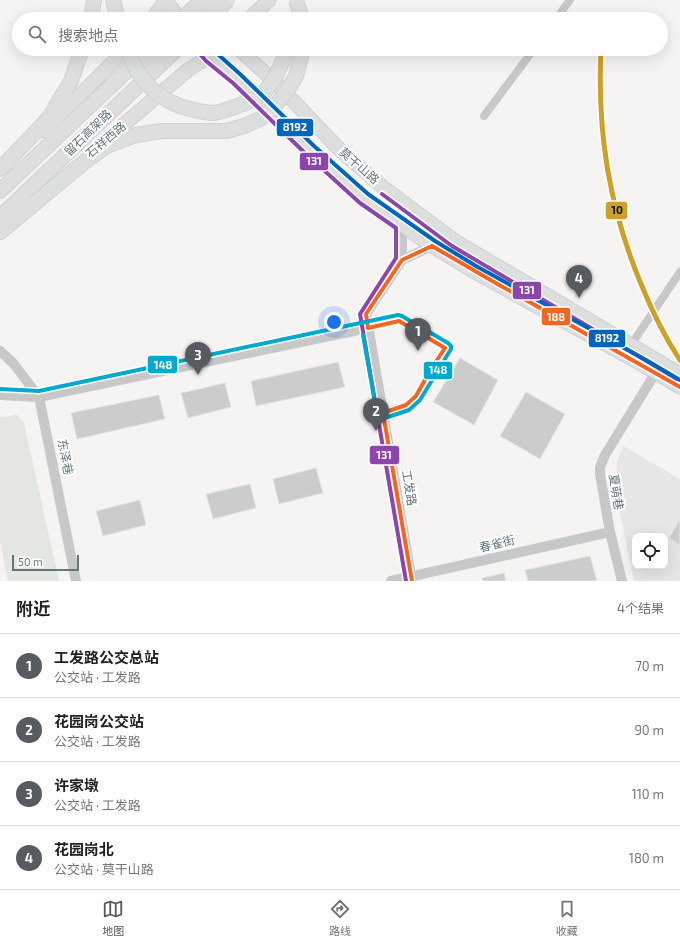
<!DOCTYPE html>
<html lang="zh">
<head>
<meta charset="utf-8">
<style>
	:root { --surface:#fff; --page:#f6f6f6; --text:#202124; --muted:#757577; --line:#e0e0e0; --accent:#555b5e }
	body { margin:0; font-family:"Exo 2","Noto Sans SC",sans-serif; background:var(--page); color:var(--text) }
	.controls { position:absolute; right:12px; bottom:12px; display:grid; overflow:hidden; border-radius:8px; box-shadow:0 4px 16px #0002 }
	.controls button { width:36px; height:36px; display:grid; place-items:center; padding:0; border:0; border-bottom:1px solid var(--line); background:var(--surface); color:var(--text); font:20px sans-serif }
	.scale { position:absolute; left:12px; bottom:10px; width:67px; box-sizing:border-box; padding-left:4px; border:2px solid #61767d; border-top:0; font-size:11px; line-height:14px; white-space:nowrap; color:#61767d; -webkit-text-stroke:3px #fff; paint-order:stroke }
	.you { position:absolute; left:334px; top:322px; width:14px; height:14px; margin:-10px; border:3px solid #fff; border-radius:50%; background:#1a73e8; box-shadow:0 0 0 6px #1a73e833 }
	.badge { display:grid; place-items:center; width:26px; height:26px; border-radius:50%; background:var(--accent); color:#fff; font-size:13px; font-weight:700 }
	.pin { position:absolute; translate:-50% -33px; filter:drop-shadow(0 1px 2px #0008) }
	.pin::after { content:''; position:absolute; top:21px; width:14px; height:12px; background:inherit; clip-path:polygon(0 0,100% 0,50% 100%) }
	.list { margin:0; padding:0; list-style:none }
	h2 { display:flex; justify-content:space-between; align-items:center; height:52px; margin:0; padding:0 16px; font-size:17px }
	h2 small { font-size:13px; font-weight:400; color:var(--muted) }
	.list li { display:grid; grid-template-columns:26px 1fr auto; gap:12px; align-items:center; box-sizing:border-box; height:64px; padding:0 16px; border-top:1px solid var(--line) }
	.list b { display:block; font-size:15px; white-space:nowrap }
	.list p { margin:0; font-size:13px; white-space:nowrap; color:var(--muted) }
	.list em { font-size:13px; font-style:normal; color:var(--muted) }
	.icon { flex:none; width:22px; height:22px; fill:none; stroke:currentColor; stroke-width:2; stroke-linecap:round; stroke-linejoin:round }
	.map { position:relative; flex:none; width:680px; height:581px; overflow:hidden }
	.search { position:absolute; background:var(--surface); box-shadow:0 4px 16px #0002; left:12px; right:12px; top:12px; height:44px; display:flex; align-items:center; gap:10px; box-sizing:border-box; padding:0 14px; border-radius:22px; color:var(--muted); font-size:15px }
	.sheet { height:308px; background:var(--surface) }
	nav { display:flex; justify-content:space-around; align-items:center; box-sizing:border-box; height:56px; border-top:1px solid var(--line); background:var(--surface); font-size:11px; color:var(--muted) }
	nav a { display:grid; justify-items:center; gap:2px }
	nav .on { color:var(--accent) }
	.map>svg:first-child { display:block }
	.built { fill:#e5e6e5; fill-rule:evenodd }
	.green { fill:#e4e6e1 }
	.building { fill:#cbcccc; stroke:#e4e4e3 }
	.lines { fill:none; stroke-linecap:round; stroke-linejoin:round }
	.primary-casing { stroke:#d1d1d1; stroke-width:15 }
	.trunk-casing { stroke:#d1d1d1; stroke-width:16 }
	.minor { stroke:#c7c9c9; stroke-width:8 }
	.tertiary { stroke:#c7c9c9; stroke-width:10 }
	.primary { stroke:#dddede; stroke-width:13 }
	.trunk { stroke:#dddede; stroke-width:14 }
	.primary-bridge-casing { stroke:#d1d1d1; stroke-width:15; stroke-linecap:butt }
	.trunk-bridge-casing { stroke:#d1d1d1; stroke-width:16; stroke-linecap:butt }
	.primary-bridge { stroke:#dddede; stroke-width:13 }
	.trunk-bridge { stroke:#dddede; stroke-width:14 }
	.bus-1-casing { stroke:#fff; stroke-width:7 }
	.bus-2-casing { stroke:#fff; stroke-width:7 }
	.bus-3-casing { stroke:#fff; stroke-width:7 }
	.bus-4-casing { stroke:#fff; stroke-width:7 }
	.bus-1 { stroke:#f26522; stroke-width:4 }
	.bus-2 { stroke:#8e44ad; stroke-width:4 }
	.bus-3 { stroke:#0065bd; stroke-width:4 }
	.bus-4 { stroke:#00a9ce; stroke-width:4 }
	.metro-1-casing { stroke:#fff; stroke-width:8 }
	.metro-1 { stroke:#cea029; stroke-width:5 }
	.labels { text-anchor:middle; stroke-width:4; stroke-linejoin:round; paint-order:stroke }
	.street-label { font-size:12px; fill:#61767d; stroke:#fff }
	.line-badge { stroke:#fff; stroke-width:1.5 }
	.badge-label { font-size:11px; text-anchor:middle; font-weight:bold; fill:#fff }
	.pale-badge-label { font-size:11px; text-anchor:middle; font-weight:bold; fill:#111 }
</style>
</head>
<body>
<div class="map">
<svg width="680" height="581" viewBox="0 0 680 581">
	<rect width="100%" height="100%" fill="#f5f4f3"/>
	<path class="built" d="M623,446L680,479V581H634L615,489L617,462ZM635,536H665V566H635Z"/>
	<path class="green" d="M17,415L24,423L59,581H8L0,540V417Z"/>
	<path class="building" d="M460,358L498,380L474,425L433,402Z
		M338,362L345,387L256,406L251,381Z
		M225,383L231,407L188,418L181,393Z
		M526,392L565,414L540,459L500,436Z
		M159,395L165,419L77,439L71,413Z
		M316,468L323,493L279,504L273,479Z
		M250,484L256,508L213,519L206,494Z
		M140,500L146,525L103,536L96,511Z
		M680,519V545L669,538Z
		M590,556L597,581H528L525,570Z
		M504,573L506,581H483L482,578Z"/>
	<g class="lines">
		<g class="primary-casing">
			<path id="primary" d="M165,0L180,19
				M152,19L166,0
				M249,19L269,0
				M204,49L210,56L237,79L310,150L364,199L432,246L473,271L643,365L680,387
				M239,49L279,86L340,150L384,188L455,241L680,374
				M142,65L160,49
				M44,131L126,49
				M95,149L188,70L210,56L217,49"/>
		</g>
		<g class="trunk-casing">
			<path id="trunk" d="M113,0L118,19
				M91,19L94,0
				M0,169L49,118L71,81L82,49
				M0,191L150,49
				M0,217L177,49
				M0,232L35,203"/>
		</g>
		<path class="minor" d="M556,19L570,0
			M484,116L534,49
			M631,345L680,272"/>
		<path class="tertiary" d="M402,225V260
			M0,351L13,363L39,397L76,581
			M0,395L39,397L368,328
			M391,581L610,532
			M412,581L366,314L402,260L432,246
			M622,581L610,532L600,474V467L605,455L656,372"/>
		<use href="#primary" class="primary"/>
		<use href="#trunk" class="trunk"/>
		<g class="primary-bridge-casing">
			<path id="primary-bridge" d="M196,15L212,0"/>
		</g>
		<g class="trunk-bridge-casing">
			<path id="trunk-bridge" d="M296,0L302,19
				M182,19L202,0
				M208,19L228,0
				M127,49C137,79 159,102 190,109C198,111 206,113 214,113C221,112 228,109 235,107C244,104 254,100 262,94C273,85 283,62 287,49
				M35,203L83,163L106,146L136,135L162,131H227L244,126L260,119L274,107L288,90L296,76L303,49"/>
		</g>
		<use href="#primary-bridge" class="primary-bridge"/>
		<use href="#trunk-bridge" class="trunk-bridge"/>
		<g class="bus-1-casing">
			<path id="bus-1" d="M432,246L494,282L680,387
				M368,328L399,321L445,348L431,369L416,396L406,405L383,413L412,581
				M368,328L366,314L402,260L432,246"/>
		</g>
		<g class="bus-2-casing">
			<path id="bus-2" d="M199,53L206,61L233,83L306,154L360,203L396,228V258L360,314L406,581
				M382,194L452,246L677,379"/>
		</g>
		<g class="bus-3-casing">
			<path id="bus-3" d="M212,49L241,75L314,146L368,194L435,241L476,266L646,360L680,380"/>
		</g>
		<g class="bus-4-casing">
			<path id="bus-4" d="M0,389L39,391L398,315L402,316L448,343L451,346V349L420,400L409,410L382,419L379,417L377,414L363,335"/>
		</g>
		<use href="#bus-1" class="bus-1"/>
		<use href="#bus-2" class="bus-2"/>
		<use href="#bus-3" class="bus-3"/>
		<use href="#bus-4" class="bus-4"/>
		<g class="metro-1-casing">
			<path id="metro-1" d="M601,49C597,132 609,207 641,284C652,311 664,336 680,360"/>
		</g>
		<use href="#metro-1" class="metro-1"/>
	</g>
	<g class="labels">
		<g class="street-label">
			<text transform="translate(88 133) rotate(-44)" y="4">留石高架路</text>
			<text transform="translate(106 140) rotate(-40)" y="4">石祥西路</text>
			<text transform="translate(359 166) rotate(41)" y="4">莫干山路</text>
			<text transform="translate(65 457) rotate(79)" y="4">东泽巷</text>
			<text transform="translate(409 488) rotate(80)" y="4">工发路</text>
			<text transform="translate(616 492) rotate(81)" y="4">夏萌巷</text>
			<text transform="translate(497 544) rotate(-13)" y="4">春雀街</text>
		</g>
	</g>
	<g class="line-badge">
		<rect x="276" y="118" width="38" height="19" rx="4" fill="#0065bd"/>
		<rect x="299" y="152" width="30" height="19" rx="4" fill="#8e44ad"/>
		<rect x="605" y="201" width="23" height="19" rx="4" fill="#cea029"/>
		<rect x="512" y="281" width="30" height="19" rx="4" fill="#8e44ad"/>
		<rect x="541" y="307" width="30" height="19" rx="4" fill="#f26522"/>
		<rect x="588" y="329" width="38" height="19" rx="4" fill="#0065bd"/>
		<rect x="147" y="355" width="31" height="19" rx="4" fill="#00a9ce"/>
		<rect x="423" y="361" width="30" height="19" rx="4" fill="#00a9ce"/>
		<rect x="369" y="445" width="31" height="20" rx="4" fill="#8e44ad"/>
	</g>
	<g class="badge-label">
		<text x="295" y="131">8192</text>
		<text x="314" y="165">131</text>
		<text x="527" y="294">131</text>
		<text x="556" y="321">188</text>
		<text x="607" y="342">8192</text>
		<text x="163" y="369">148</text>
		<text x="438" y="374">148</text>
		<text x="384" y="459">131</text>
	</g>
	<g class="pale-badge-label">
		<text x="617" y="214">10</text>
	</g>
</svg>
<div class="controls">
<button><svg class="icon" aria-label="locate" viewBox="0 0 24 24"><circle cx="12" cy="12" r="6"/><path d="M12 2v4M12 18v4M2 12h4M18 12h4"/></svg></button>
</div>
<div class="scale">50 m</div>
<div class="you"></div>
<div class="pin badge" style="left:418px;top:351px">1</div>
<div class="pin badge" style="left:376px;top:431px">2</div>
<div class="pin badge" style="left:198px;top:375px">3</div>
<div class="pin badge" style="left:579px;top:298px">4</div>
<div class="search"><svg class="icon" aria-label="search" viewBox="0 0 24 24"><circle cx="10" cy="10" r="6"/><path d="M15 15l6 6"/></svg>搜索地点</div>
</div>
<section class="sheet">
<h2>附近<small>4个结果</small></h2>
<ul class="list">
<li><span class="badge">1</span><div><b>工发路公交总站</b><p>公交站 · 工发路</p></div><em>70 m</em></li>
<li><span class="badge">2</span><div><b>花园岗公交站</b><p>公交站 · 工发路</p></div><em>90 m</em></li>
<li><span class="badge">3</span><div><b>许家墩</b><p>公交站 · 工发路</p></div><em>110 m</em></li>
<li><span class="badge">4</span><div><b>花园岗北</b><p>公交站 · 莫干山路</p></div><em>180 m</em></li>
</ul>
</section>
<nav>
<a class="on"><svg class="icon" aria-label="map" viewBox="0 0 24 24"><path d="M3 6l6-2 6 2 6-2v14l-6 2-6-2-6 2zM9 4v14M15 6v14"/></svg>地图</a>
<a><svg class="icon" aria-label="directions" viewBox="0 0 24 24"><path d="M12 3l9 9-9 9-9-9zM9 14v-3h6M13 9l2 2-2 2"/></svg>路线</a>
<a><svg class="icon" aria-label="saved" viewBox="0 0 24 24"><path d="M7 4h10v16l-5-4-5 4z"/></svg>收藏</a>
</nav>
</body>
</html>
